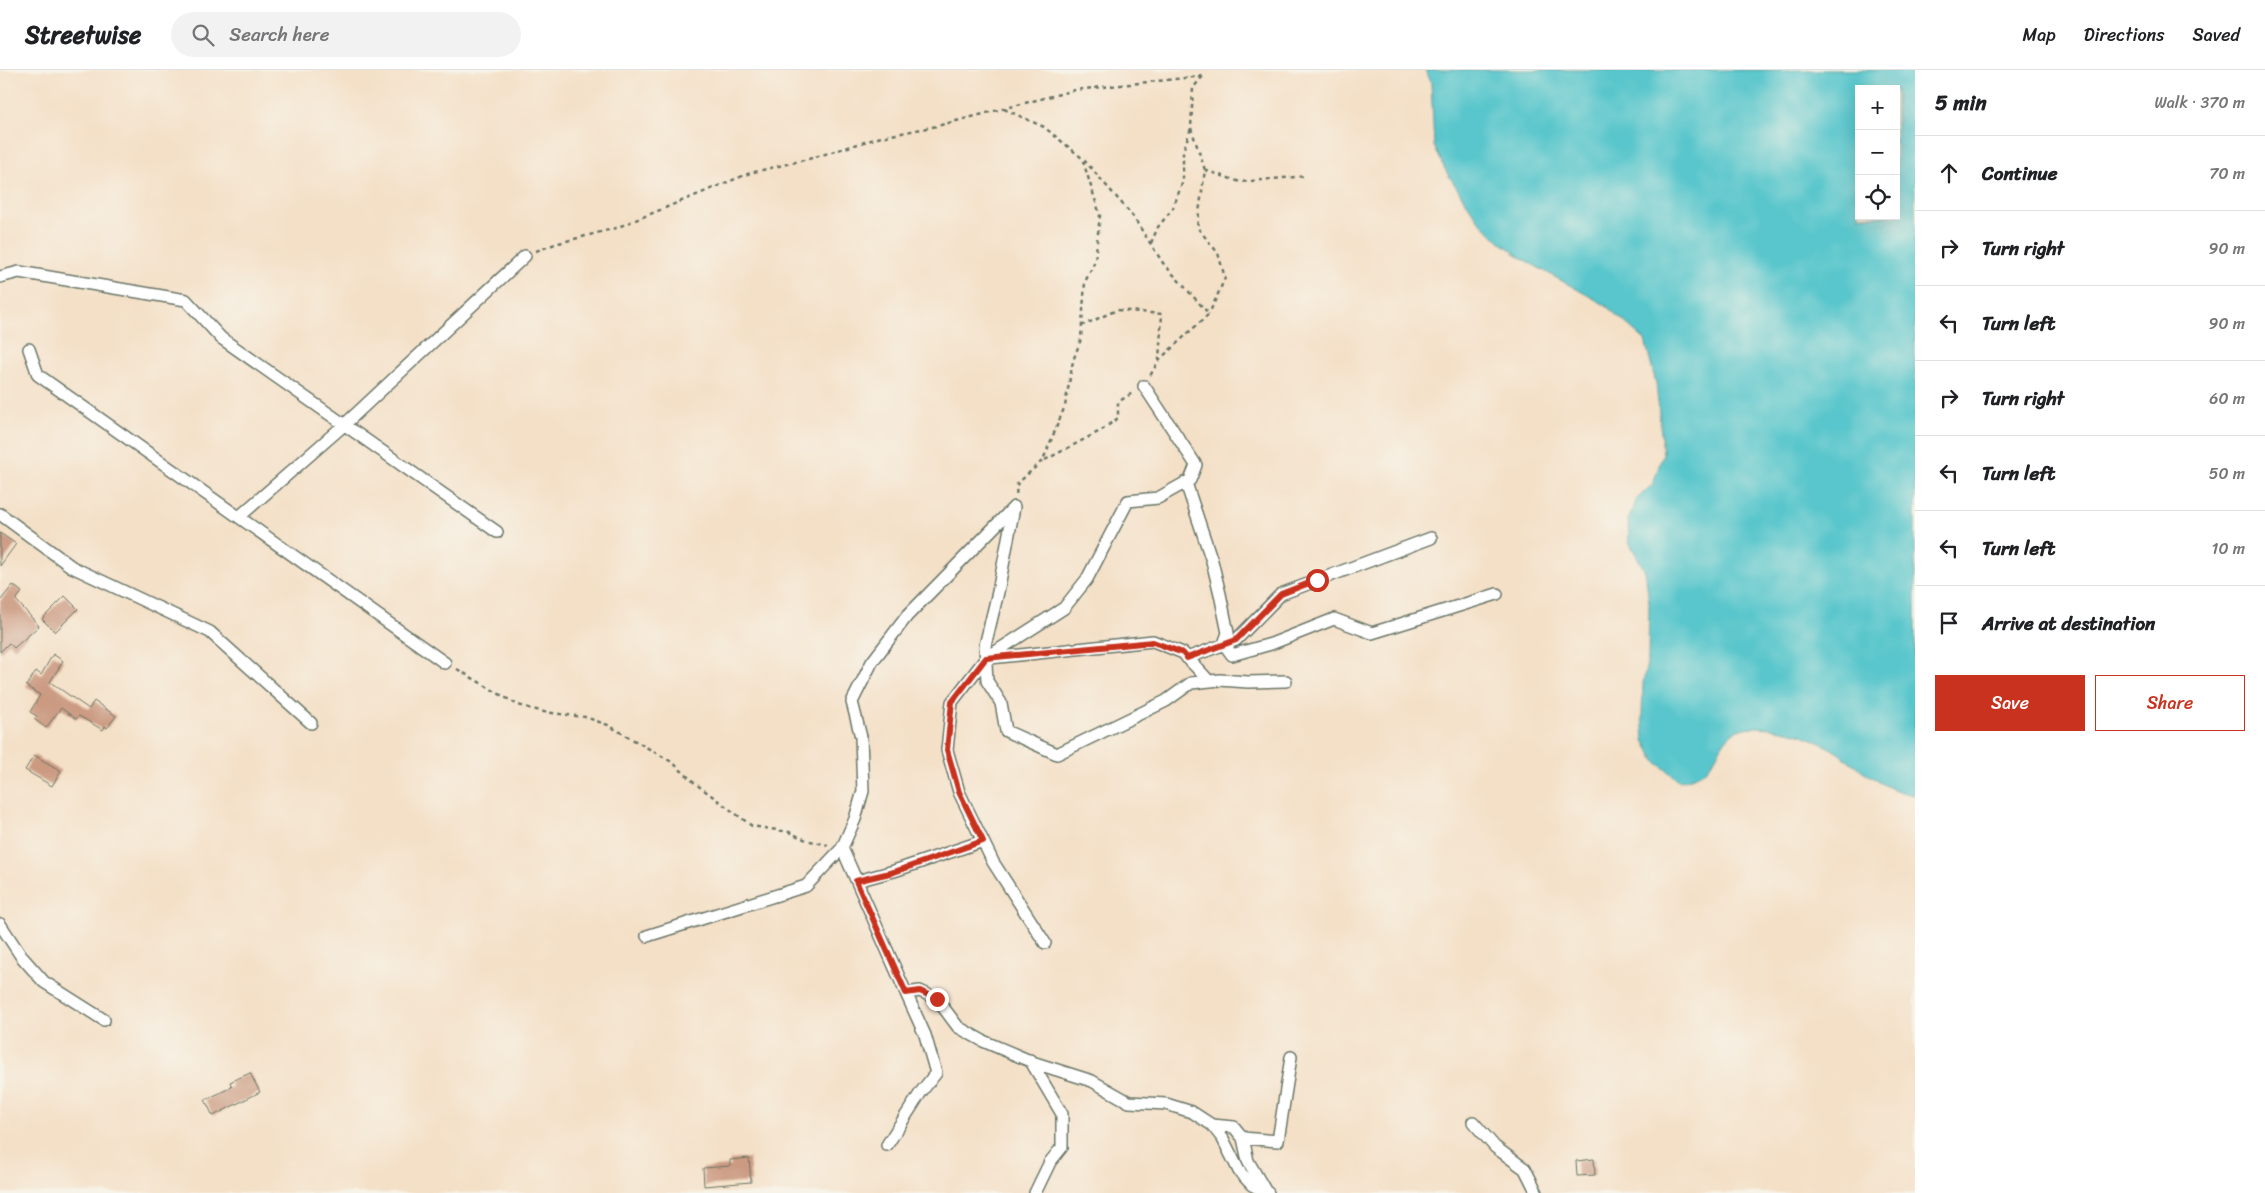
<!DOCTYPE html>
<html lang="en">
<head>
<meta charset="utf-8">
<style>
	:root { --surface:#fff; --page:#f2f2f2; --text:#202124; --muted:#757577; --line:#e0e0e0; --accent:#c8321e }
	body { margin:0; font-family:Sriracha,sans-serif; background:var(--page); color:var(--text) }
	.controls { position:absolute; right:15px; top:15px; display:grid; overflow:hidden; border-radius:0px; box-shadow:0 5px 20px #0002 }
	.controls button { width:45px; height:45px; display:grid; place-items:center; padding:0; border:0; border-bottom:1px solid var(--line); background:var(--surface); color:var(--text); font:25px sans-serif }
	.stop { position:absolute; width:15px; height:15px; margin:-11px; border:4px solid #c8321e; border-radius:50%; background:#fff }
	.stop.end { background:#c8321e; border-color:#fff; box-shadow:0 1px 5px #0008 }
	.list { margin:0; padding:0; list-style:none }
	h2 { display:flex; justify-content:space-between; align-items:center; height:65px; margin:0; padding:0 20px; font-size:21px }
	h2 small { font-size:16px; font-weight:400; color:var(--muted) }
	.list li { display:grid; grid-template-columns:32px 1fr auto; gap:15px; align-items:center; box-sizing:border-box; height:75px; padding:0 20px; border-top:1px solid var(--line) }
	.list b { display:block; font-size:19px; white-space:nowrap }
	.list em { font-size:16px; font-style:normal; color:var(--muted) }
	.actions { display:flex; gap:10px; padding:15px 20px }
	.actions a { flex:1; padding:11px 0; border:1px solid var(--accent); border-radius:0px; text-align:center; font-size:18px; color:var(--accent) }
	.actions .main { background:var(--accent); color:#fff }
	.icon { flex:none; width:28px; height:28px; fill:none; stroke:currentColor; stroke-width:2; stroke-linecap:round; stroke-linejoin:round }
	.map { position:relative; flex:none; width:1915px; height:1123px; overflow:hidden }
	header { display:flex; align-items:center; gap:30px; box-sizing:border-box; height:70px; padding:0 25px; background:var(--surface); border-bottom:1px solid var(--line) }
	header strong { font-size:24px }
	nav { display:flex; gap:28px; margin-inline-start:auto; font-size:18px }
	.search { width:350px; height:45px; background:var(--page); display:flex; align-items:center; gap:12px; box-sizing:border-box; padding:0 18px; border-radius:28px; color:var(--muted); font-size:19px }
	main { display:flex }
	aside { flex:1; background:var(--surface) }
	.map>svg:first-child { display:block }
	.water { fill:#59c6cc; stroke:#3c8280; fill-rule:evenodd }
	.building { fill:#cb9a81 }
	.lines { fill:none; stroke-linecap:round; stroke-linejoin:round }
	.minor-casing { stroke:#6a7667; stroke-width:14 }
	.path { stroke:#6a7667; stroke-width:2.5; stroke-dasharray:4 4; stroke-linecap:butt }
	.minor { stroke:#fff; stroke-width:11 }
	.route { stroke:#c8321e; stroke-width:6 }
</style>
</head>
<body>
<header>
<strong>Streetwise</strong>
<div class="search"><svg class="icon" aria-label="search" viewBox="0 0 24 24"><circle cx="10" cy="10" r="6"/><path d="M15 15l6 6"/></svg>Search here</div>
<nav><a>Map</a><a>Directions</a><a>Saved</a></nav>
</header>
<main>
<div class="map">
<svg width="1915" height="1123" viewBox="0 0 1915 1123">
	<rect width="100%" height="100%" fill="#f7f3e8"/>
	<filter id="ink" filterUnits="userSpaceOnUse"><feTurbulence type="fractalNoise" baseFrequency=".02" numOctaves="2"/><feDisplacementMap in="SourceGraphic" scale="10" xChannelSelector="R" yChannelSelector="G"/><feConvolveMatrix kernelMatrix="1 2 1 2 8 2 1 2 1" color-interpolation-filters="sRGB"/></filter>
	<filter id="wash" filterUnits="userSpaceOnUse"><feTurbulence type="fractalNoise" baseFrequency=".0096" numOctaves="4" result="noise"/><feDisplacementMap in="SourceGraphic" scale="20" xChannelSelector="R" yChannelSelector="G"/><feGaussianBlur stdDeviation="1.12" result="paint"/><feColorMatrix in="noise" values="0 0 0 0 0 0 0 0 0 0 0 0 0 0 0 0 0 1.4 0 .05"/><feComposite in="paint" operator="in"/></filter>
	<g filter="url(#wash)">
		<rect width="100%" height="100%" fill="#f4e0c7"/>
		<path class="water" d="M1426,0H1915V725C1876,720 1853,688 1819,672C1805,665 1791,661 1775,659C1766,657 1751,656 1741,659C1720,665 1719,692 1702,703C1696,707 1686,709 1680,711L1655,691L1644,670L1642,646L1643,613L1648,588L1649,532L1645,501L1629,472L1628,450L1637,429L1653,414L1663,384L1656,313L1645,270L1605,235L1521,188L1498,170L1478,150L1447,103L1434,76L1431,13ZM1859,19H1896V146H1859Z"/>
		<g id="blocks">
			<path class="building" d="M0,463L16,474L0,496Z
				M13,515L22,522L16,530L39,556L14,578L9,573L0,582V531Z
				M65,526L78,539L55,562L42,549Z
				M53,584L63,591L50,612L89,639L94,631L116,646L107,658L105,656L103,660L79,646L76,649L61,638L46,658L34,649L37,646L30,642L40,625L26,616L36,601L41,605Z
				M34,685L61,701L52,716L25,700Z
				M250,1003L260,1022L213,1046L205,1030L232,1017L230,1012Z
				M749,1088L751,1112L704,1116L703,1098L730,1096V1090Z
				M1594,1089L1595,1105L1577,1106L1576,1091Z"/>
		</g>
	</g>
	<g filter="url(#ink)">
		<use href="#blocks" fill-opacity="0" stroke="#6a7667" stroke-width="1"/>
		<g class="lines">
			<g class="minor-casing">
				<path id="minor" d="M0,207L19,202L186,230L221,268L497,462
					M29,279L38,305L445,593
					M1186,413L1212,491L1220,524L1228,563L1224,574L1232,585L1271,574L1334,549L1372,563L1497,524
					M1014,437L998,522L985,576L987,611L1001,633L1006,661L1057,684L1166,631L1191,613L1220,610L1248,612L1286,611
					M0,444L72,497L210,562L311,653
					M239,447L344,355L525,186
					M990,588L1153,571L1183,583L1209,611
					M1187,588L1236,570L1281,524L1431,468
					M842,778L906,923L920,921L937,929L958,957L983,971L1035,993L1092,1011L1129,1032L1166,1034L1192,1042L1212,1055L1223,1069L1239,1101L1252,1115L1268,1123
					M857,811L894,801L983,771
					M0,854L21,886L44,912L104,950
					M647,866L806,816L842,778L855,749L863,721L861,667L852,632L872,592L907,546L1014,437
					M1045,873L993,792L959,722L947,680L952,632L986,588L1064,538L1087,509L1128,431L1158,428L1190,410L1196,395L1144,316
					M1030,990L1062,1044V1077L1050,1092L1035,1123
					M1473,1052L1495,1077L1525,1099L1537,1123
					M1212,1055L1234,1057L1243,1068L1248,1091L1266,1122
					M1243,1068L1278,1071L1291,987
					M887,1075L921,1022L936,1003L925,965L906,923"/>
			</g>
			<path class="path" d="M1004,39L1044,57L1082,88L1100,145L1095,191L1085,212L1081,269L1073,291L1065,336L1043,390L1017,414L1016,426
				M1191,58L1205,100L1197,157L1218,183L1225,208L1209,244
				M1084,90L1132,145L1163,193L1209,244L1160,289
				M1205,100L1240,112L1306,106
				M1151,173L1158,157L1173,138L1183,111V81L1191,58L1193,18L1203,6
				M536,181L555,174L616,158L750,103L812,88L881,67L937,56L1075,20L1203,6
				M1081,256L1117,240L1162,244L1159,290L1150,306
				M1045,390L1102,360L1118,348V332L1134,322
				M457,599L518,635L544,642L585,647L608,655L672,692L696,714L752,756L789,762L806,770L828,775"/>
			<use href="#minor" class="minor"/>
		</g>
	</g>
	<g class="lines" filter="url(#ink)">
		<path class="route" d="M937,929L920,921L906,923L856,811L894,802L983,771L959,722L947,680L952,632L986,588L1153,572L1183,583L1187,588L1236,570L1281,524L1317,510"/>
	</g>
</svg>
<div class="controls">
<button>+</button>
<button>−</button>
<button><svg class="icon" aria-label="locate" viewBox="0 0 24 24"><circle cx="12" cy="12" r="6"/><path d="M12 2v4M12 18v4M2 12h4M18 12h4"/></svg></button>
</div>
<div class="stop" style="left:1317px;top:510px"></div>
<div class="stop end" style="left:937px;top:929px"></div>
</div>
<aside>
<h2>5 min<small>Walk · 370 m</small></h2>
<ul class="list">
<li><svg class="icon" aria-label="ahead" viewBox="0 0 24 24"><path d="M12 20V5M6 11l6-6 6 6"/></svg><div><b>Continue</b></div><em>70 m</em></li>
<li><svg class="icon" aria-label="right" viewBox="0 0 24 24"><path d="M7 20v-9h11M14 6l5 5-5 5"/></svg><div><b>Turn right</b></div><em>90 m</em></li>
<li><svg class="icon" aria-label="left" viewBox="0 0 24 24"><path d="M17 20v-9H6M10 6l-5 5 5 5"/></svg><div><b>Turn left</b></div><em>90 m</em></li>
<li><svg class="icon" aria-label="right" viewBox="0 0 24 24"><path d="M7 20v-9h11M14 6l5 5-5 5"/></svg><div><b>Turn right</b></div><em>60 m</em></li>
<li><svg class="icon" aria-label="left" viewBox="0 0 24 24"><path d="M17 20v-9H6M10 6l-5 5 5 5"/></svg><div><b>Turn left</b></div><em>50 m</em></li>
<li><svg class="icon" aria-label="left" viewBox="0 0 24 24"><path d="M17 20v-9H6M10 6l-5 5 5 5"/></svg><div><b>Turn left</b></div><em>10 m</em></li>
<li><svg class="icon" aria-label="arrive" viewBox="0 0 24 24"><path d="M6 21V4h12l-3 4 3 4H6"/></svg><div><b>Arrive at destination</b></div></li>
</ul>
<div class="actions"><a class="main">Save</a><a>Share</a></div>
</aside>
</main>
</body>
</html>
